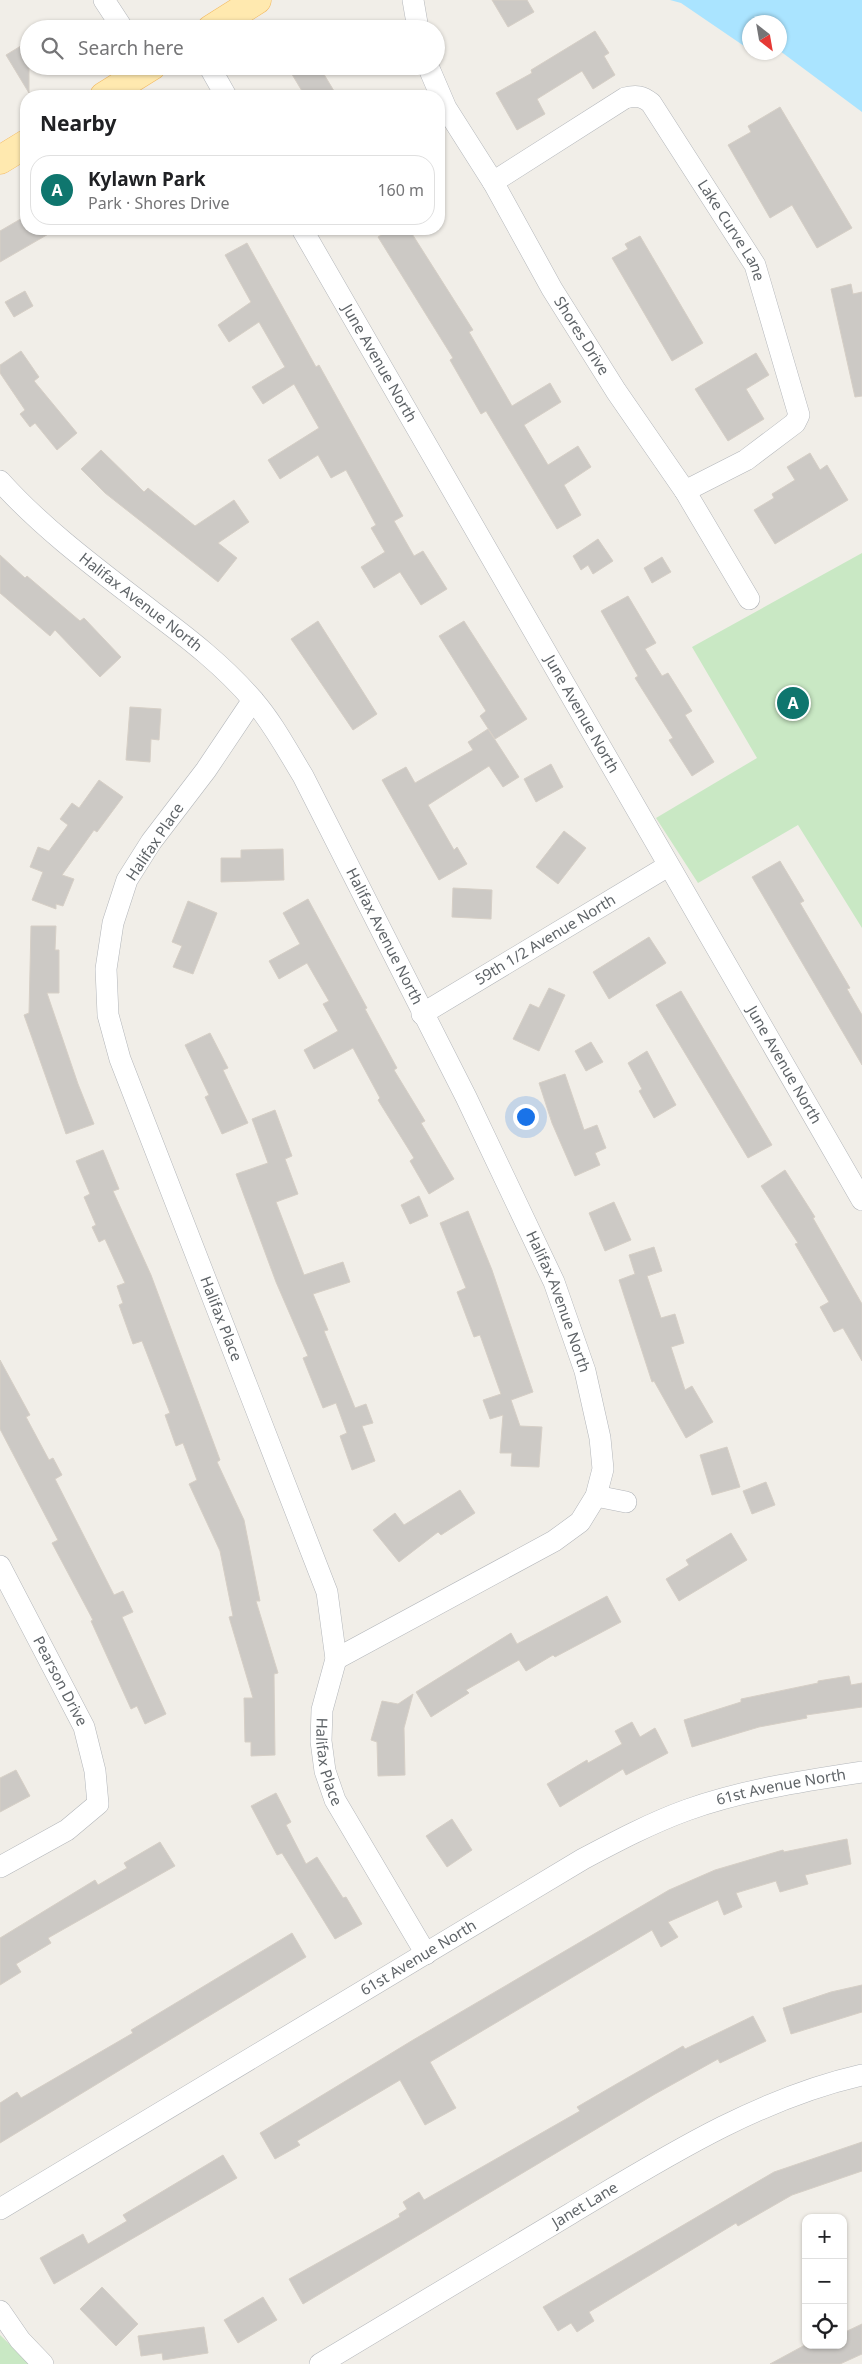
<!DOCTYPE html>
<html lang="en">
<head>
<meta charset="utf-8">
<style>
	:root { --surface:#fff; --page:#f2f2f2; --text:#202124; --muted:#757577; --line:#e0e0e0; --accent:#0f766e }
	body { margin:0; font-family:"Noto Sans",sans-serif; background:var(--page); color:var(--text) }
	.controls { position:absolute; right:15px; bottom:15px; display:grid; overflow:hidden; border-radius:10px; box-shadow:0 1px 4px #0004 }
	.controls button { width:45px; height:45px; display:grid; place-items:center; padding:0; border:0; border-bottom:1px solid var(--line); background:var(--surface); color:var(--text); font:25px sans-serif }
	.compass { position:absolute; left:742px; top:15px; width:45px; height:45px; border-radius:50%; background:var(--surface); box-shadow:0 1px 4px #0004; rotate:149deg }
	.you { position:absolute; left:525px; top:1116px; width:18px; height:18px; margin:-12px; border:4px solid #fff; border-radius:50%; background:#1a73e8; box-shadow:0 0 0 8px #1a73e833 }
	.badge { display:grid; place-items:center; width:32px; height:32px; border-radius:50%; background:var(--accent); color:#fff; font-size:16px; font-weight:700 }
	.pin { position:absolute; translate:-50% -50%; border:2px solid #fff; box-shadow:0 1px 5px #0006 }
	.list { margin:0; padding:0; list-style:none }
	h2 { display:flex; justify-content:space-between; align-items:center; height:65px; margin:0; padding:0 20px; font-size:21px }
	h2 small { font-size:16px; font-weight:400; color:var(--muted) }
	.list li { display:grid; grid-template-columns:32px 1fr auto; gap:15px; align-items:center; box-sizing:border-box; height:70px; margin:0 10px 10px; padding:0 10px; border:1px solid var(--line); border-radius:20px }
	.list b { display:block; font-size:19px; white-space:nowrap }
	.list p { margin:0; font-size:16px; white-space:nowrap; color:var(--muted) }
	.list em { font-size:16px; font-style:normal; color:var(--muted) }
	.icon { flex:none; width:28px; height:28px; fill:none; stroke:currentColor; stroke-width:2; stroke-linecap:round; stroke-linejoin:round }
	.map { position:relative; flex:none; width:862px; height:2364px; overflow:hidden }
	.search { position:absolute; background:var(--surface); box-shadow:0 1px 4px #0004; left:20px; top:20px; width:425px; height:55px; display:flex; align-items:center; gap:12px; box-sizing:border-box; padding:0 18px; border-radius:28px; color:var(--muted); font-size:19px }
	.panel { position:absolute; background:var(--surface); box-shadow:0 1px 4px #0004; left:20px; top:90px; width:425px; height:145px; border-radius:20px }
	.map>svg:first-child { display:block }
	.green { fill:#c9e8c4 }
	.water { fill:#aae4ff }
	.building { fill:#ccc9c5; stroke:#d6cfc6 }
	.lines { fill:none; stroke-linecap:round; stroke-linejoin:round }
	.minor-casing { stroke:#b3b6ba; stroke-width:22 }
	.major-casing { stroke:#f3b85e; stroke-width:29 }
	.minor { stroke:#fff; stroke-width:21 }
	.major { stroke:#ffe9af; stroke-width:28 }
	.labels { text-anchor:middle; stroke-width:4; stroke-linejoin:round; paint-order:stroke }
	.street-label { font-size:15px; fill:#5f6468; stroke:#fff }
</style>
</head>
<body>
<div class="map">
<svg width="862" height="2364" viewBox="0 0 862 2364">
	<rect width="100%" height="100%" fill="#f1eee8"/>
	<path class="green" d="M862,553V928L798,825L698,883L656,818L757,758L692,647Z
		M0,2335L30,2364H0Z"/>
	<path class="water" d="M670,0H862V112L780,51V22H750L749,48H747L681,3Z"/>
	<path class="building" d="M492,0H527L534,12L508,27Z
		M595,31L609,53L604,56L615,75L593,89L582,71L537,99L545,114L517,130L496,93L532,73L531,70Z
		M29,41V93L6,55Z
		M287,66H319L337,96H305Z
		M780,107L852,228L817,248L792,205L770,218L728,145L751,132L748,126Z
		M24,217L26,229H57L0,262V231Z
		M391,229H409L473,330L469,332L512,406L550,383L561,402L524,425L548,465L578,446L591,467L564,485L581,515L557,529L486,411L481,414L450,360L453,358L378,237Z
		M640,236L703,343L672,361L612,258L628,249L625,244Z
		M247,243L316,367L319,365L403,516L394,521L414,556L423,551L447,589L421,605L400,572L374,588L361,567L385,552L371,528L376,525L346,470L331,478L318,455L280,479L268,460L319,428L294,384L263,404L252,387L285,367L259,322L229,342L218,325L251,302L225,255Z
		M851,284L853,294L862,292V396L855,397L831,289Z
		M25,291L33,306L14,317L5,302Z
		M21,351L39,377L34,381L77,433L57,450L35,423L30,427L20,414L25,410L0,373V365Z
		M756,353L769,375L746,389L764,419L728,441L695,389Z
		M101,450L144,492L148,488L195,526L234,500L249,522L218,543L237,558L218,582L105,493L81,469Z
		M810,453L820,470L827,465L848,500L775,544L754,510L774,498L772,494L795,480L787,467Z
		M598,539L613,561L593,574L588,565L581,570L573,556Z
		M0,555L25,578L27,576L80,621L84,618L121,657L100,677L55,630L50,636L0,593Z
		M662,557L671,572L652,583L644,568Z
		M628,596L656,643L645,649L662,676L668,673L692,711L685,715L714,762L692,776L669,740L673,738L635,678L638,676L601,611Z
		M318,621L377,714L353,730L291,639Z
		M464,621L527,719L495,739L480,716L486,711L439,636Z
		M130,707L161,709L159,740L151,739L150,762L126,760Z
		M488,729L519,777L503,787L489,766L428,805L454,850L457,847L467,864L439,880L382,780L406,767L415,783L473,750L468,742Z
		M551,764L563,787L536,802L524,779Z
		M99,780L123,797L97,832L94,830L62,875L74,879L63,906L56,904V909L32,900L43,872L30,867L38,847L49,851L68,825L60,819L72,803L79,808Z
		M564,831L586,848L558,884L536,867Z
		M283,849L284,880L221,882V858H241V850Z
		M780,861L804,901L800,903L850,988L847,989L862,1015V1065L752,877Z
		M453,888L492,890L491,919L452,917Z
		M308,899L367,1008L365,1009L397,1068L394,1070L425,1121L421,1123L454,1179L429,1194L410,1161L414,1158L378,1100L380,1098L353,1048L314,1069L304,1050L338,1031L323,1004L329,1001L307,963L279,979L269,961L300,944L283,913Z
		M188,901L217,913L193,974L173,967L182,946L172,942Z
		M31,926H56L55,950H59V993H47L78,1084L94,1124L66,1134L24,1015L29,1013Z
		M649,937L666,963L609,999L593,972Z
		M549,988L565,995L539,1051L513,1039L530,1004L539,1008Z
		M681,991L772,1145L748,1158L656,1005Z
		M210,1033L228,1068L223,1070L248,1123L222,1134L205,1097L209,1095L185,1045Z
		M591,1042L603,1062L586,1071L575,1051Z
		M647,1051L676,1105L654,1118L639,1091L642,1089L628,1063Z
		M565,1074L584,1130L597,1125L606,1148L595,1153L600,1165L575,1176L552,1123L539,1083Z
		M275,1110L292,1156L285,1159L298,1194L276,1202L304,1275L343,1262L350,1282L313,1294L328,1330L324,1331L355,1408L366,1404L373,1423L362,1426L375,1461L352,1470L340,1436L347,1433L336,1403L323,1408L303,1358L308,1356L276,1282L236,1174L268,1163L252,1119Z
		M103,1150L119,1189L113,1191L151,1275L220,1460L217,1462L244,1520L260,1601H256L278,1673L274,1674L275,1755L251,1756V1742H245L244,1698H253L229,1617L233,1616L220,1551L189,1484L197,1480L183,1443L176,1446L165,1415L170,1413L142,1341L133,1344L119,1305L123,1303L117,1286L125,1283L105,1239L99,1242L92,1227L96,1225L84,1197L90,1194L76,1161Z
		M785,1170L815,1217L813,1218L862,1304V1361L843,1328L834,1332L820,1307L829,1302L795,1244L798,1243L761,1186Z
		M419,1196L428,1216L410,1224L401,1205Z
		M614,1202L631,1240L605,1251L589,1213Z
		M468,1211L492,1270L533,1392L511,1400L520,1426L542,1427L539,1467L511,1466L512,1453H500L503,1415L490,1419L483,1400L501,1394L480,1335L474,1337L457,1292L466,1288L440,1223Z
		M654,1247L662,1271L647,1276L661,1318L675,1314L684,1343L671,1347L685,1390L692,1386L713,1422L686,1438L654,1381L652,1382L619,1280L635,1274L629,1255Z
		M0,1360L30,1415L26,1417L49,1460L53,1458L62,1475L55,1479L114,1595L123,1591L133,1612L122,1617L166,1714L145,1724L137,1706L131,1709L91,1621L93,1620L52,1543L58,1540L0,1429Z
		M727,1447L740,1487L712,1495L700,1455Z
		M766,1482L775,1505L752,1514L743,1491Z
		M460,1490L475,1513L441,1535L438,1532L399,1562L373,1530L395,1513L404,1525Z
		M731,1533L747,1560L679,1601L666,1579L689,1565L686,1560Z
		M607,1596L621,1622L555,1657L553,1655L526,1671L519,1660L466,1690L469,1693L431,1717L416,1692L511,1633L517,1644Z
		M849,1676L851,1685L862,1683V1707L806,1715L807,1718L759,1727L692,1747L684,1720L741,1702V1699L818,1683V1681Z
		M413,1694L404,1728L405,1775L378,1776L377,1742L371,1740L382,1701L398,1704Z
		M632,1722L640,1737L655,1728L668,1753L626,1775L623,1769L560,1807L547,1784L587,1760L588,1763L622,1744L615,1731Z
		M16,1770L30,1796L0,1812V1778Z
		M276,1793L291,1822L286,1825L306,1864L317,1857L343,1898L346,1897L362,1924L335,1939L282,1853L277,1855L251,1806Z
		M452,1819L472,1850L447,1867L426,1836Z
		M847,1839L851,1864L805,1875L808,1884L780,1892L776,1881L736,1893L742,1907L724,1915L718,1900L668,1922L678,1937L661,1947L652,1930L430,2062L456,2108L425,2125L400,2080L297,2141L300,2145L275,2159L260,2133L413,2040L669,1890L715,1870L783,1850L784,1852Z
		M160,1842L175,1866L48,1938L51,1943L16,1964L21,1972L0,1985V1938L95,1880L98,1885L127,1868L124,1863Z
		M292,1933L306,1957L0,2143V2103L17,2092L21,2098L133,2033L131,2030Z
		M862,1985V2012L791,2034L783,2008L831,1992Z
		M753,2016L766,2041L720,2063L718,2059L655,2094L303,2304L289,2279L400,2217L399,2214L407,2209L403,2202L419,2192L424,2200L580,2111L577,2107L620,2082L683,2046L685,2049Z
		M862,2142V2171L792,2195L738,2226L736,2223L589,2312L594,2321L577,2332L571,2323L558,2331L543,2307L774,2172Z
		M223,2155L237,2178L54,2284L40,2258L83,2234L88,2244L127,2221L123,2215Z
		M102,2287L138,2324L116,2346L80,2309Z
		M263,2297L277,2320L238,2343L224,2320Z
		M862,2324V2354L840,2364H770L805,2345H843V2333Z
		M204,2327L208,2353L163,2360L162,2353L141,2356L138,2336Z"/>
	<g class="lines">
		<g class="minor-casing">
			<g id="minor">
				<path d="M104,0L123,29"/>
				<path d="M413,0L418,29"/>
				<path d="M209,66L226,96"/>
				<path id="s1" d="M428,66L446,108L493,182L552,289L616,391L685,491L749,599"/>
				<path id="s2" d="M493,182L625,98C636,95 642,96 651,103L755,265L799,415L795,423L746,460L685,491"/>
				<path id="s3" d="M302,229L862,1200"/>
				<path id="s4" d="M0,481C45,531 100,571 153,612C188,638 224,666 253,700C273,723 287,750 303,776L466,1097L554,1282L585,1371L600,1438L603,1469L596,1496L580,1522L554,1541L336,1659"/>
				<path id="s5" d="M253,700L206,770L151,842L127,880L113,923L106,969L108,1015L120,1059L327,1592L336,1659L322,1710L321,1741L325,1771L335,1800L426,1954"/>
				<path id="s6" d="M422,1014L668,866"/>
				<path d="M596,1496L626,1502"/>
				<path id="s7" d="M0,1566L84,1727L95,1771L98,1804L67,1830L0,1867"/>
				<path id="s8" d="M0,2209L583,1859C617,1841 651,1823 687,1810C743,1790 803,1781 862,1772"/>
				<path d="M0,2311L20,2340L43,2364"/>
				<path id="s9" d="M320,2364C404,2314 487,2264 570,2214C662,2159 756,2099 862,2075"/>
			</g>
		</g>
		<g class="major-casing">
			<path id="major" d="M211,29L257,0
				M104,96L152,66
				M0,160L26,144"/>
		</g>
		<use href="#minor" class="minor"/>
		<use href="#major" class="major"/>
	</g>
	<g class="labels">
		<g class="street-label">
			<text dy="5" stroke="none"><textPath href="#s2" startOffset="335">Lake Curve Lane</textPath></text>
			<text dy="5" stroke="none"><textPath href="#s1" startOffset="311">Shores Drive</textPath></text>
			<text dy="5" stroke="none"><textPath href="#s3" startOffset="155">June Avenue North</textPath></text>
			<text dy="5" stroke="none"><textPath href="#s4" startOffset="186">Halifax Avenue North</textPath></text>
			<text dy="5" stroke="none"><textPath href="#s3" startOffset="560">June Avenue North</textPath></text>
			<text transform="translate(155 842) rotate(-56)" y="5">Halifax Place</text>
			<text dy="5" stroke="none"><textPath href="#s4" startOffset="606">Halifax Avenue North</textPath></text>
			<text dy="5" stroke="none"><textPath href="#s6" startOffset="144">59th 1/2 Avenue North</textPath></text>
			<text dy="5" stroke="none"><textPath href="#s3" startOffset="965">June Avenue North</textPath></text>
			<text dy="5" stroke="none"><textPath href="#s4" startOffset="1011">Halifax Avenue North</textPath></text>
			<text dy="5" stroke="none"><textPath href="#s5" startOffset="682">Halifax Place</textPath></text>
			<text dy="5" stroke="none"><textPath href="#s7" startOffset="130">Pearson Drive</textPath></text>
			<text dy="5" stroke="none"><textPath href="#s5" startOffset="1148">Halifax Place</textPath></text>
			<text dy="5" stroke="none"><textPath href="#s8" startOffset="892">61st Avenue North</textPath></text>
			<text dy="5" stroke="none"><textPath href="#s8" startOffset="488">61st Avenue North</textPath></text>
			<text dy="5" stroke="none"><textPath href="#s9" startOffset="309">Janet Lane</textPath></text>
		</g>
	</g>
</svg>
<div class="controls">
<button>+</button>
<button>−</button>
<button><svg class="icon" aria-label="locate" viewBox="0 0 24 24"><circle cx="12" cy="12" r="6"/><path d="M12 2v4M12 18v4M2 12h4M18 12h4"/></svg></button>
</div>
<svg class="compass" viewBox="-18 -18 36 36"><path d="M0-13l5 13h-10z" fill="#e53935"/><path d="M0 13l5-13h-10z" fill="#757577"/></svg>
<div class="you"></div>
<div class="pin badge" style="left:793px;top:703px">A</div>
<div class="search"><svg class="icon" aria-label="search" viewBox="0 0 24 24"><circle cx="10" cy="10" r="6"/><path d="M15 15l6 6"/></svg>Search here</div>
<section class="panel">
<h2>Nearby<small></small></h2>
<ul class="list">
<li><span class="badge">A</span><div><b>Kylawn Park</b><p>Park · Shores Drive</p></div><em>160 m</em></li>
</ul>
</section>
</div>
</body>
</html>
